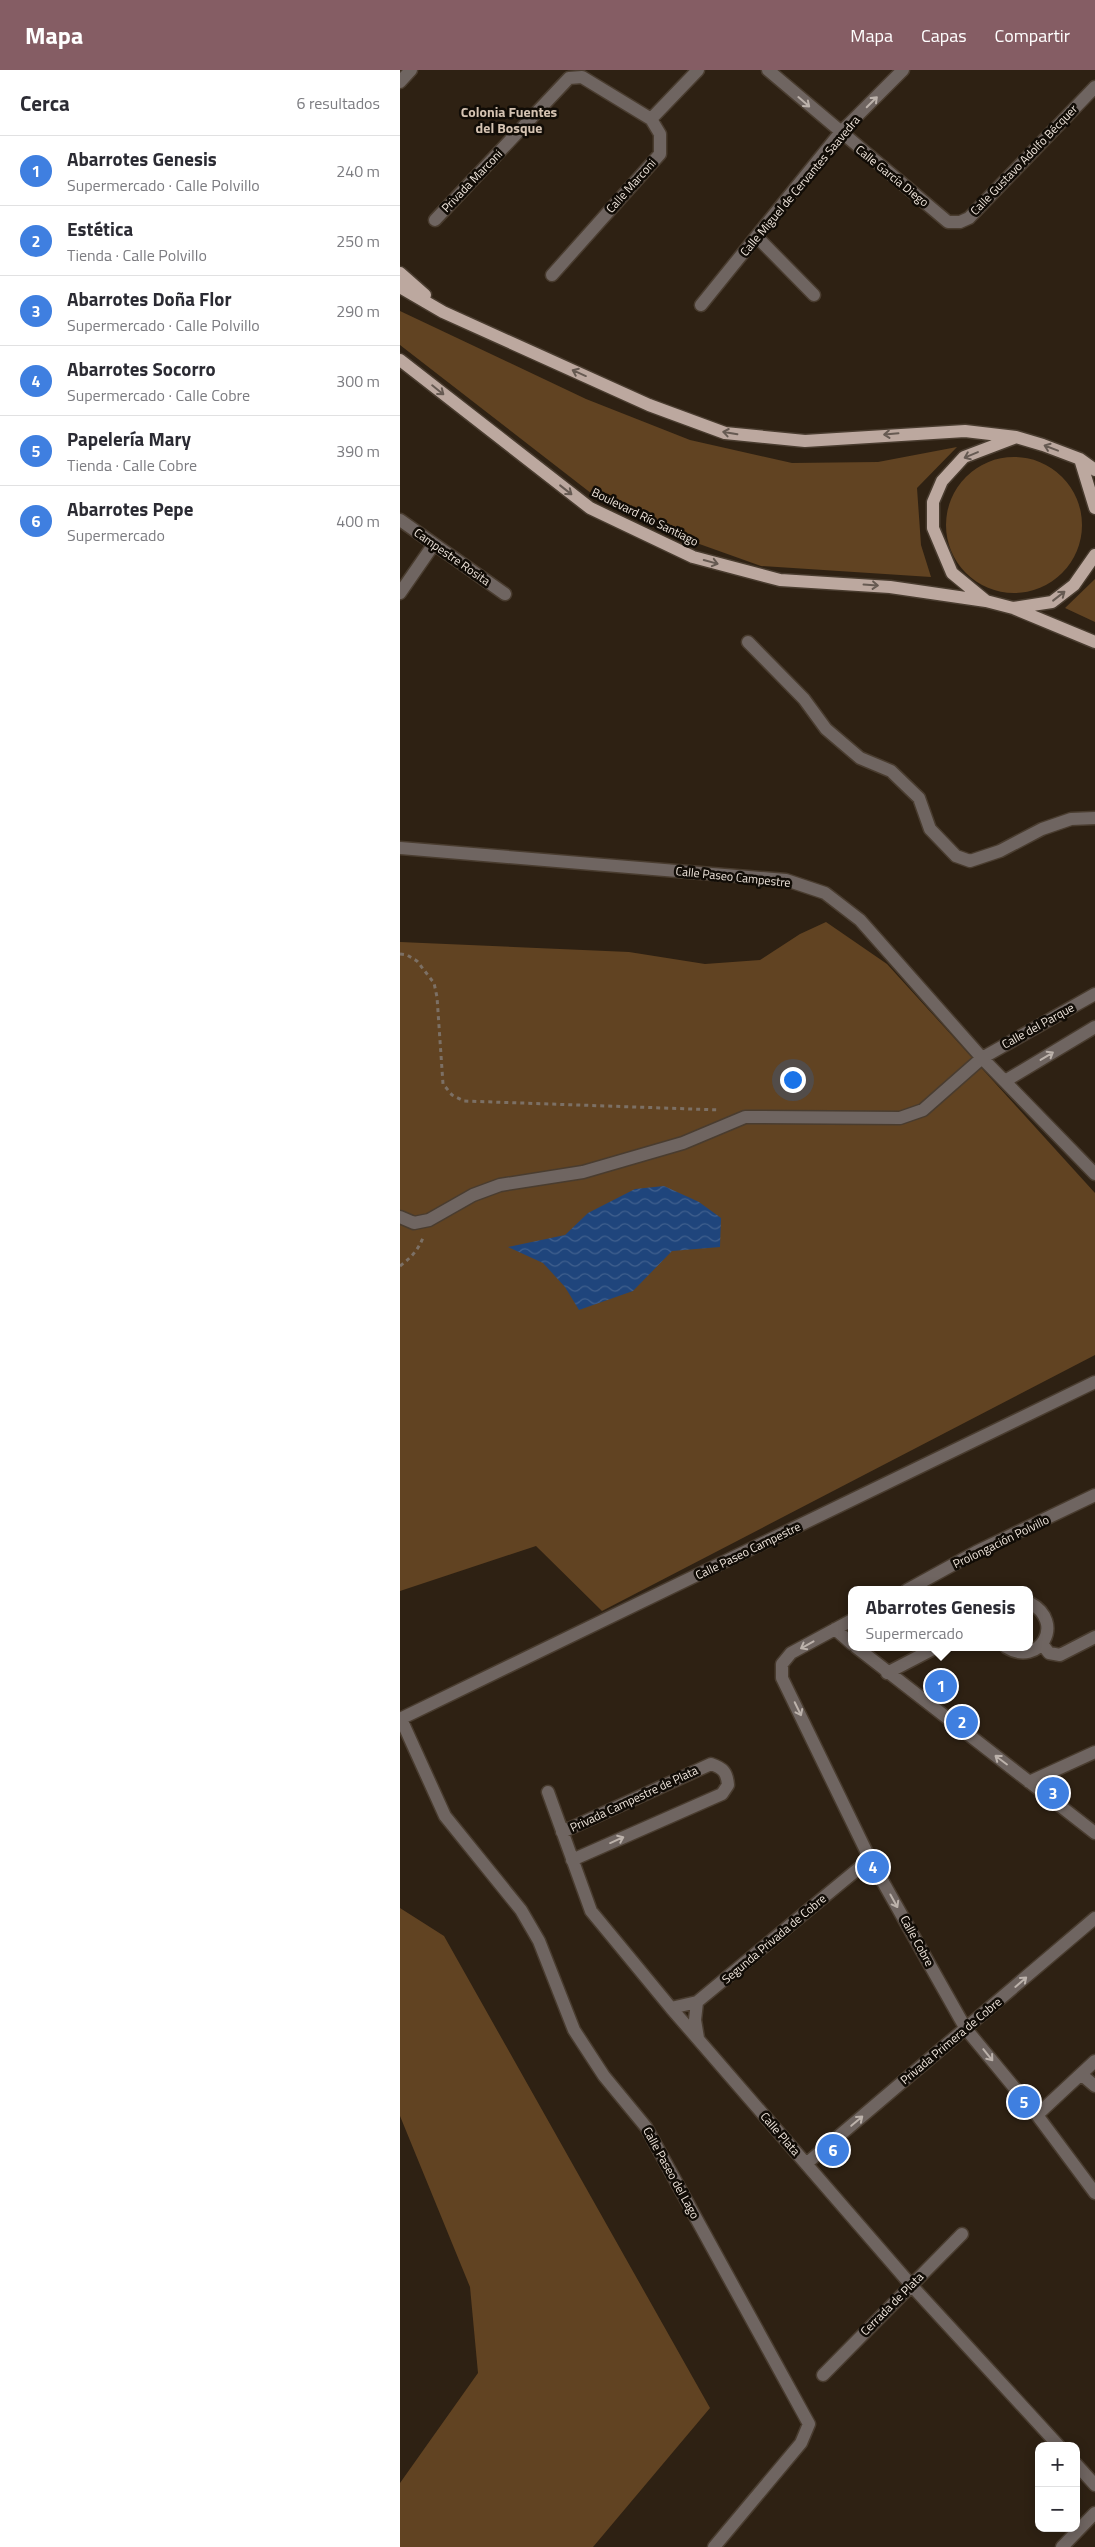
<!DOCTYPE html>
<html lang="es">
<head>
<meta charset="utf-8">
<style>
	:root { --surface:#fff; --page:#f2f2f3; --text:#2b2b33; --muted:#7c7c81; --line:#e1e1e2; --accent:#855d64 }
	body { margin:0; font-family:"Titillium Web",sans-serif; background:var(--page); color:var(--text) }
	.controls { position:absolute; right:15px; bottom:15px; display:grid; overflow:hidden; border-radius:10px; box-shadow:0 2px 12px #0003 }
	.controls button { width:45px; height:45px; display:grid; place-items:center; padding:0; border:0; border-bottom:1px solid var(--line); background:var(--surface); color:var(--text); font:25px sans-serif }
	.you { position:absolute; left:392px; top:1009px; width:18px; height:18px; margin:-12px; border:4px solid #fff; border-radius:50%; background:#1a73e8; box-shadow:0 0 0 8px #1a73e833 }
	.badge { display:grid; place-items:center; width:32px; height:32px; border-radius:50%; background:var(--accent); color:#fff; font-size:16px; font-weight:700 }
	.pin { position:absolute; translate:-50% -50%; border:2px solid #fff; box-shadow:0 1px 5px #0006 }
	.popup { position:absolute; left:448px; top:1516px; width:185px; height:65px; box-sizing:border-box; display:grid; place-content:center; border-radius:10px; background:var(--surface); filter:drop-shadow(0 1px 4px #0005); font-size:16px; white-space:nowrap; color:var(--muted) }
	.popup b { font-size:19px; color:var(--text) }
	.popup::after { content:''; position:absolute; left:50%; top:100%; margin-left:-10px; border:10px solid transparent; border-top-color:var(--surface) }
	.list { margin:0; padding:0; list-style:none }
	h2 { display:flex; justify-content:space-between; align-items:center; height:65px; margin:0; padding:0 20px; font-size:21px }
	h2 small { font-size:16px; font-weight:400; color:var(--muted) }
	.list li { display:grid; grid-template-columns:32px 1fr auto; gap:15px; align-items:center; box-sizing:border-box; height:70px; padding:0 20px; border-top:1px solid var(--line) }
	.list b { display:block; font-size:19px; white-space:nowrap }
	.list p { margin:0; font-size:16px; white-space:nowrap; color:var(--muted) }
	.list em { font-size:16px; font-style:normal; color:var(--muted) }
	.map { position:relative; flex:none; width:695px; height:2477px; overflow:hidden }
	header { display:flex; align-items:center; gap:30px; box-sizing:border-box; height:70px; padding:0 25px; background:var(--accent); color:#fff }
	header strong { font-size:24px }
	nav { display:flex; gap:28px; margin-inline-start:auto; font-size:18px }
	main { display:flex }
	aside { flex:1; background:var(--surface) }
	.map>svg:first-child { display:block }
	.green { fill:#614322 }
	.water { fill:url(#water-waves) }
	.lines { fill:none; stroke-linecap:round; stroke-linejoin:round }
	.minor-casing { stroke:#493c2f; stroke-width:15 }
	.major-casing { stroke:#493c2f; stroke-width:15 }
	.path { stroke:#7c7065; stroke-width:3; stroke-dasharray:4 4; stroke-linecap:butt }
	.minor { stroke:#6f6561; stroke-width:12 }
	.major { stroke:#bca89f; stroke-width:12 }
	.oneway { stroke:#bcb2ab }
	.oneway2 { stroke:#665a52 }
	.labels { text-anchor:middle; stroke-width:5; stroke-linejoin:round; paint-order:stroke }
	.street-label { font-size:12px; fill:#efe5dc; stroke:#110c06 }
	.neighbourhood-label { font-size:14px; font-weight:bold; fill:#d5c3b2; stroke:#110c06 }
</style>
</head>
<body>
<header>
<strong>Mapa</strong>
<nav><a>Mapa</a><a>Capas</a><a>Compartir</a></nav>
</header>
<main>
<aside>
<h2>Cerca<small>6 resultados</small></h2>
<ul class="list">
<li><span class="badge" style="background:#3f7fe0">1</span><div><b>Abarrotes Genesis</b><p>Supermercado · Calle Polvillo</p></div><em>240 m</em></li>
<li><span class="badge" style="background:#3f7fe0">2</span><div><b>Estética</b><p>Tienda · Calle Polvillo</p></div><em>250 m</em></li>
<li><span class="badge" style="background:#3f7fe0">3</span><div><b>Abarrotes Doña Flor</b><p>Supermercado · Calle Polvillo</p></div><em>290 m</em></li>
<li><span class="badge" style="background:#3f7fe0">4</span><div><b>Abarrotes Socorro</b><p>Supermercado · Calle Cobre</p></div><em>300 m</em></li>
<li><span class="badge" style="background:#3f7fe0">5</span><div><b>Papelería Mary</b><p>Tienda · Calle Cobre</p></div><em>390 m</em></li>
<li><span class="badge" style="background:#3f7fe0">6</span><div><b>Abarrotes Pepe</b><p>Supermercado</p></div><em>400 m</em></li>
</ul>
</aside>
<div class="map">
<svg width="695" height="2477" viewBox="0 0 695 2477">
	<defs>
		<pattern id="water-waves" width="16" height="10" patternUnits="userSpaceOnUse" patternTransform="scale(1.25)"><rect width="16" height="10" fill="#1f457c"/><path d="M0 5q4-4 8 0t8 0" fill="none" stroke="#40608e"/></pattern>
	</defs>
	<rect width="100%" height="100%" fill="#2e2113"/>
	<path class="green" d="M0,241L186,329L290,370L392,393L478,392L557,377L517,418L521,475L531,507L361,496L277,466L196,427L0,275Z
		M546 455a68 68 0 1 1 136 0a68 68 0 1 1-136 0Z
		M695,509V552L665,538Z
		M426,852L487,894L695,1123V1285L202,1541L136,1476L0,1521V872L229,882L305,894L360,890L400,864Z
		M0,1838L44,1866L310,2338L193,2477H0V2413L78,2303L70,2217L0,2046Z"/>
	<path class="water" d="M264,1116L299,1132L321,1148L320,1177L272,1181L233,1221L179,1240L165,1217L143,1193L108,1177L165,1165L188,1143L235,1119Z"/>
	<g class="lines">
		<g class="minor-casing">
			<path id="minor" d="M368,0L548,152H560L569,148L695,17
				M0,12L11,0
				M251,49L298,0
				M35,150L169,8L182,7L251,49L260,64V84L152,205
				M357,167L414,225
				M301,235L440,63L503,0
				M0,450L105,524
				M0,523L34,474
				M348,572L404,629L426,659L460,688L491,701L519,728L530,759L556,786L570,791L600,781L642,759L671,749L695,748
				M0,778L386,810L425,823L460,850L582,988L695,1104
				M605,1011L695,957
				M0,1147L14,1153L29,1150L73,1125L100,1115L183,1102L283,1073L345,1047L500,1048L523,1040L582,988L695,924
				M507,1520L576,1482L695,1425
				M452,1550L391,1583L382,1594V1608L470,1789L566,1959L637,2045L695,2123
				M435,1559L452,1574
				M642,1574L649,1583L660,1585L695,1567
				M456,1577L695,1763
				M606,1577C640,1598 666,1552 630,1533
				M487,1603L537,1577
				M0,1649L695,1312
				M1,1649L45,1746L121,1840L139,1871L174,1960L204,2006L246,2057L409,2354L401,2373L314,2477
				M629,1712L695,1682
				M148,1722L191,1841L271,1938L511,2215L659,2376
				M162,1762L311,1694C323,1698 327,1702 328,1715L322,1724L172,1790
				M297,1932L295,1950L298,1968
				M271,1938L297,1932L470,1789
				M682,2005L695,2016
				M637,2045L695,1991
				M406,2094L695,1848
				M423,2305L562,2164
				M676,2394L695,2415
				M662,2477L695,2443"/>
		</g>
		<g class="major-casing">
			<path id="major" d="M0,203L25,225
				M0,217L43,242L249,335L325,363L405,371L565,361L616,367L643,375L680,389L695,400
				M0,290L190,438L293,487L380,510L490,517L586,531L613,538L695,572
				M680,389L695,438
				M586,531L552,503L533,458V432L542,411L564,387L614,368
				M613,538L652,532L674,515L695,485"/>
		</g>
		<path class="path" d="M0,884L7,885L17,891L34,913L37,927L43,1014L52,1025L64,1031L320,1040
			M0,1196C12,1187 19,1179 24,1165"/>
		<use href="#minor" class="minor"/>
		<use href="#major" class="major"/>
	</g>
	<defs><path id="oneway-shaft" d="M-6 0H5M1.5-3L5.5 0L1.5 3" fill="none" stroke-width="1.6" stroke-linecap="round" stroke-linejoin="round" transform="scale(1.25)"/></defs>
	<g class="oneway">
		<use href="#oneway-shaft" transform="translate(404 32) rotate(41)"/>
		<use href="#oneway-shaft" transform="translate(472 32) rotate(-45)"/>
		<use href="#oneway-shaft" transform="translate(647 986) rotate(-31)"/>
		<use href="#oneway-shaft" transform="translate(407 1575) rotate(151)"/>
		<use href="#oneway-shaft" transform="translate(398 1639) rotate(64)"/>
		<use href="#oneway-shaft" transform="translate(601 1690) rotate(-143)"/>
		<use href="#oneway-shaft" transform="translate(217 1770) rotate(-24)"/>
		<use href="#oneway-shaft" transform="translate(494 1831) rotate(61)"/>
		<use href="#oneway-shaft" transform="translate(621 1912) rotate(-41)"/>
		<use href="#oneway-shaft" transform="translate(588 1985) rotate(51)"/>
		<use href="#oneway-shaft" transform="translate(457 2051) rotate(-40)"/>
	</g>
	<g class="oneway2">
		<use href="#oneway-shaft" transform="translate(179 303) rotate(-156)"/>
		<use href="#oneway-shaft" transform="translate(38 320) rotate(39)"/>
		<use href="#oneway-shaft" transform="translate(330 363) rotate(-171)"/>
		<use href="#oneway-shaft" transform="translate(491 364) rotate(175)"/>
		<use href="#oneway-shaft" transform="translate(651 378) rotate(-159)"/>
		<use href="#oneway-shaft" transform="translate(571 385) rotate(157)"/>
		<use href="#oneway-shaft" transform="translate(166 420) rotate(38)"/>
		<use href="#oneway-shaft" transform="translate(311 492) rotate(15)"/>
		<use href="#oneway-shaft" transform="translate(471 515) rotate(4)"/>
		<use href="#oneway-shaft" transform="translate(659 526) rotate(-38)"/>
	</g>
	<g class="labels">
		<g class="street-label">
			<text transform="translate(624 90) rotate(-46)" y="4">Calle Gustavo Adolfo Bécquer</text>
			<text transform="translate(492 106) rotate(39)" y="4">Calle García Diego</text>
			<text transform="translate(72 111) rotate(-46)" y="4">Privada Marconi</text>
			<text transform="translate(231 116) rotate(-48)" y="4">Calle Marconi</text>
			<text transform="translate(400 116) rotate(-50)" y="4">Calle Miguel de Cervantes Saavedra</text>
			<text transform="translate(245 447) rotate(26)" y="4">Boulevard Río Santiago</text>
			<text transform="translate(52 487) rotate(35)" y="4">Campestre Rosita</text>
			<text transform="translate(333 807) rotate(6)" y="4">Calle Paseo Campestre</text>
			<text transform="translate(638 956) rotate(-29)" y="4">Calle del Parque</text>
			<text transform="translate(601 1472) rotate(-26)" y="4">Prolongación Polvillo</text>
			<text transform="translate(348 1481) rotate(-26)" y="4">Calle Paseo Campestre</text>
			<text transform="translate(234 1729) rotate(-25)" y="4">Privada Campestre de Plata</text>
			<text transform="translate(374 1869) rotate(-40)" y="4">Segunda Privada de Cobre</text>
			<text transform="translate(517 1871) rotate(61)" y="4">Calle Cobre</text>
			<text transform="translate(551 1971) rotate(-40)" y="4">Privada Primera de Cobre</text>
			<text transform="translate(380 2064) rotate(49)" y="4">Calle Plata</text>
			<text transform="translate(271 2103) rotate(61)" y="4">Calle Paseo del Lago</text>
			<text transform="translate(492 2234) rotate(-45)" y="4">Cerrada de Plata</text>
		</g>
		<g class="neighbourhood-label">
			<text x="109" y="47">Colonia Fuentes<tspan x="109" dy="16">del Bosque</tspan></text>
		</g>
	</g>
</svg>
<div class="controls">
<button>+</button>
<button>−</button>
</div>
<div class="you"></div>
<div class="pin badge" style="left:541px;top:1616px;background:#3f7fe0">1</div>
<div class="popup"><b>Abarrotes Genesis</b>Supermercado</div>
<div class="pin badge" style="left:562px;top:1652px;background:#3f7fe0">2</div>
<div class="pin badge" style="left:653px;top:1723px;background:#3f7fe0">3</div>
<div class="pin badge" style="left:473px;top:1797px;background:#3f7fe0">4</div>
<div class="pin badge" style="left:624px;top:2032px;background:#3f7fe0">5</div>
<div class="pin badge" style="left:433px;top:2080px;background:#3f7fe0">6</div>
</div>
</main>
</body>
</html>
